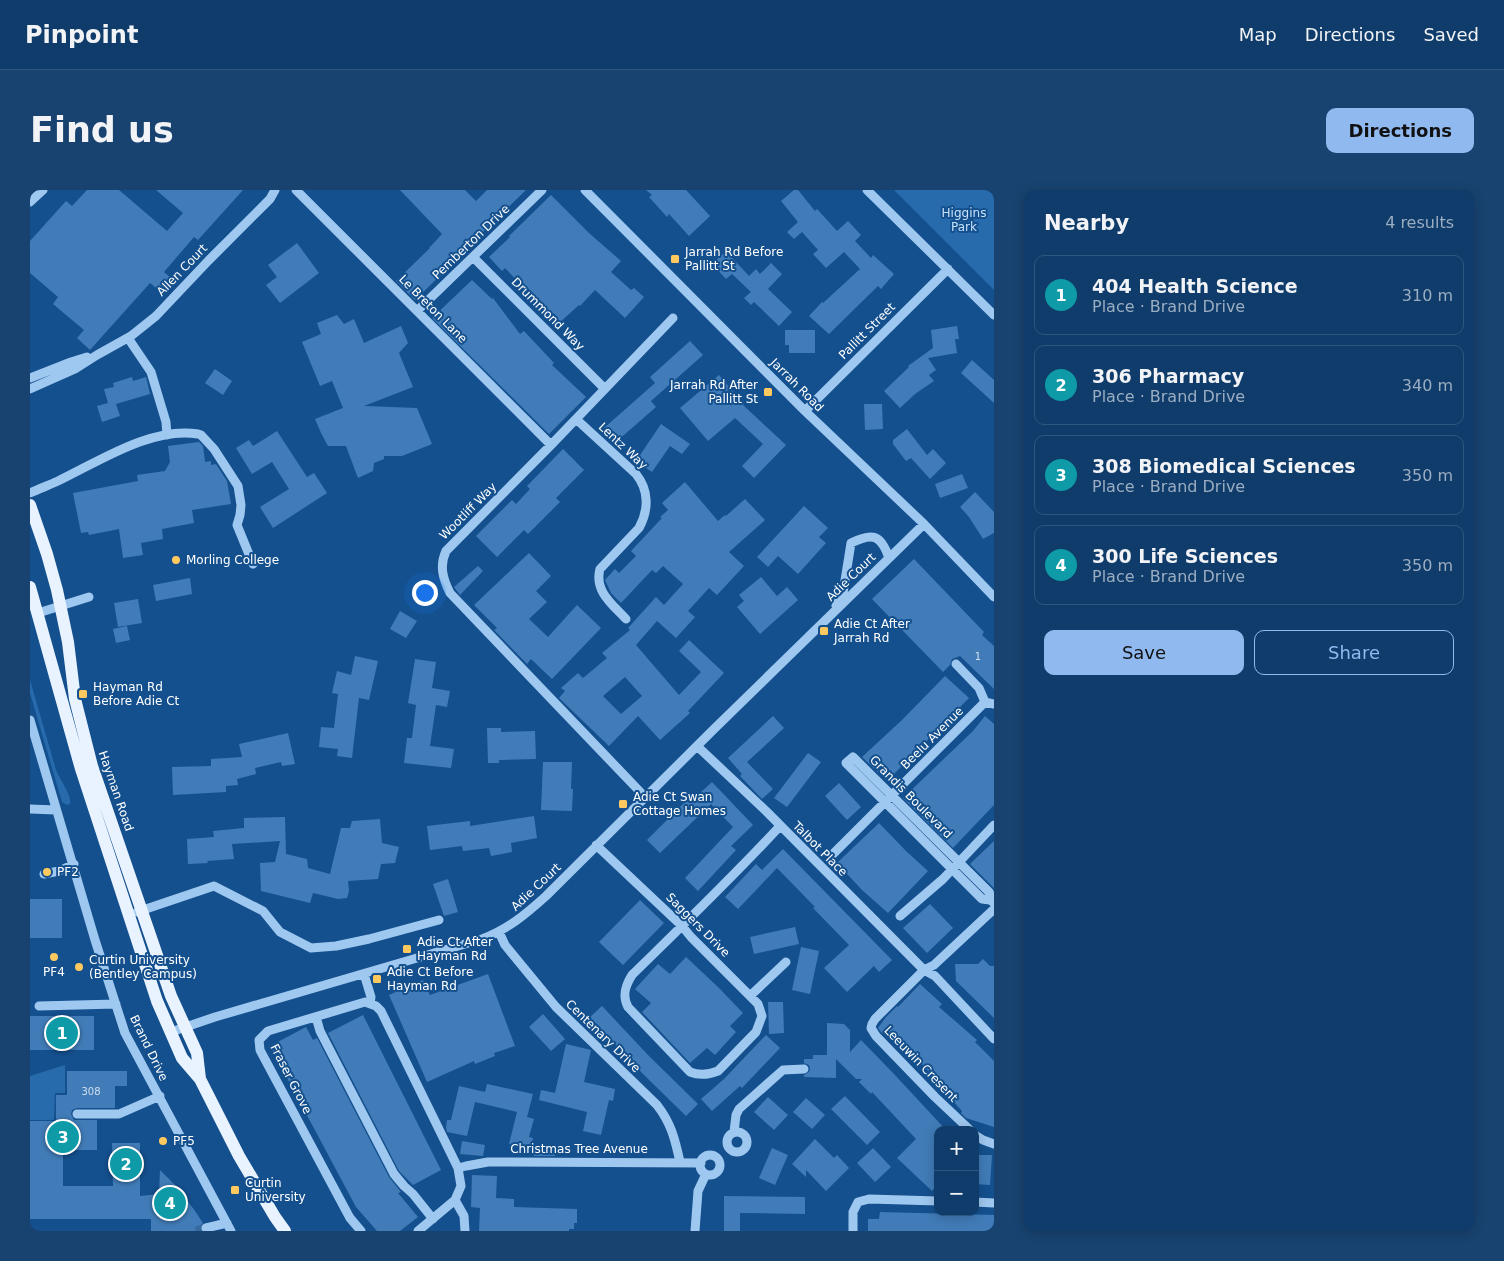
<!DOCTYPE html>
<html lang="en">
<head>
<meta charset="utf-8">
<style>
	:root { --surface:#0f3c6a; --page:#184370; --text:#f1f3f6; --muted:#9badc1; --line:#2f567e; --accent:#90b9f0 }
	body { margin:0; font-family:"DejaVu Sans",sans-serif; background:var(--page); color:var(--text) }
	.controls { position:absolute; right:15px; bottom:15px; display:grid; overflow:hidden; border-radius:10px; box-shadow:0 2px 12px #0003 }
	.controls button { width:45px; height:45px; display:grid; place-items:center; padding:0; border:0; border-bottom:1px solid var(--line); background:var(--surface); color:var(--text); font:25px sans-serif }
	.you { position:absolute; left:394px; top:402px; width:18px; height:18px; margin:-12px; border:4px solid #fff; border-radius:50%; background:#1a73e8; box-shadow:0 0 0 8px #1a73e833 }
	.badge { display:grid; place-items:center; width:32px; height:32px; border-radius:50%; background:var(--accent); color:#fff; font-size:16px; font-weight:700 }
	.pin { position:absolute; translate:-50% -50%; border:2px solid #fff; box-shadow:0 1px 5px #0006 }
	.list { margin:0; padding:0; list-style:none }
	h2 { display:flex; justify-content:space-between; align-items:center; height:65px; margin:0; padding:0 20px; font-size:21px }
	h2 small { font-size:16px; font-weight:400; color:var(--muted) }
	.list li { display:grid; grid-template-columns:32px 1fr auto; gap:15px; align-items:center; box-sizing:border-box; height:80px; margin:0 10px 10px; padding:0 10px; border:1px solid var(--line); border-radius:10px }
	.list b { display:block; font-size:19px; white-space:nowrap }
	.list p { margin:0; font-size:16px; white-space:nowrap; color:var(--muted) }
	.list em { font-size:16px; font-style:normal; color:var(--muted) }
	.actions { display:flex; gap:10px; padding:15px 20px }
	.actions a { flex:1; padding:11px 0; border:1px solid var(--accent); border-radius:10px; text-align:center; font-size:18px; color:var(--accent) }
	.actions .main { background:var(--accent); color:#111 }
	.map { position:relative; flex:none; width:964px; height:1041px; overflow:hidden; border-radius:10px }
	header { display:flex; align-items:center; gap:30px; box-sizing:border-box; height:70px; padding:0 25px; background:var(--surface); border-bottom:1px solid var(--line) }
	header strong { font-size:24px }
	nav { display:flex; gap:28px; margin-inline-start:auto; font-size:18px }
	.intro { display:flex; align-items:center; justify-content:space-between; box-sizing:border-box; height:120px; padding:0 30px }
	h1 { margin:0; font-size:35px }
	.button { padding:12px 22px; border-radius:10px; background:var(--accent); color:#111; font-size:18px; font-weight:700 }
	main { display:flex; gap:30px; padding:0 30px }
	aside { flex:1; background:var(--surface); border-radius:10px; box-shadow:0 2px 12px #0003 }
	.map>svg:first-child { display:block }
	.green { fill:#276bad }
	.building { fill:#417cb8; fill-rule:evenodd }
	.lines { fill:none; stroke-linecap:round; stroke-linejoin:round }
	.minor-tunnel { stroke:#376a9f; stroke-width:9; stroke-dasharray:9 4.5; stroke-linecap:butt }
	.minor { stroke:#9fc8f0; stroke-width:9 }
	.major { stroke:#e9f3ff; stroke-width:12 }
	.poi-dot { fill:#ffc95f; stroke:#14508e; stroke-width:2 }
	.labels { text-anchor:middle; stroke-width:4; stroke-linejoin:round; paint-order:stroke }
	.number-label { font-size:10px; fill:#d0deed }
	.park-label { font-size:12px; fill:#c6e1fc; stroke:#14508e }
	.street-label { font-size:12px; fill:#fff; stroke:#14508e }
	.poi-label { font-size:12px; fill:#fff; stroke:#14508e; text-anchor:start }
</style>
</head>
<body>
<header>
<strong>Pinpoint</strong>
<nav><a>Map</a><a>Directions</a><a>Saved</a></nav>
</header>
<div class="intro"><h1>Find us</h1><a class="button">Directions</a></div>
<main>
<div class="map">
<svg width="964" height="1041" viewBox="0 0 964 1041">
	<rect width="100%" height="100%" fill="#14508e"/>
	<path class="green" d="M864,0H964V100Z
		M0,490L26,580C30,590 42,605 40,614L37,615L32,612L0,503Z
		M35,875V903H25L24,930H0V886Z"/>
	<path class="building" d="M57,0H89L137,41L153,23L126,0H213L168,50L164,47L134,82L141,88L130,101L120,93L60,160L47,148L54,140L23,114L28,107L0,83V51L36,11L42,16Z
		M370,0H435L446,11L457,0H496L451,44L419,77L385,110L366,91L400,58H399L412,44Z
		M616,0H656L680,26L659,46L639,24L637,27L619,7L622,5Z
		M764,0H768L785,21L787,19L807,41L818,31L831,45L825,51L841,68L843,65L864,84L851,99L848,96L799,144L779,126L792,112L793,113L830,79L814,62L796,78L783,64L788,60L772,42L764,49L757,42L768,32L751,11Z
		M521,5L559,43L591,71L581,82L601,100L604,98L614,107L595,128L565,100L550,116L549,115L528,134L475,78L472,81L459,67L480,47L479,46Z
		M267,53L289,83L250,113L236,95L247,87L238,75Z
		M696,61L719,86L726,79L730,84L741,73L752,84L738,99L762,122L749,136L724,112L721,115L714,108L721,102L702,84L696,89L682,74Z
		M442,90L462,109L463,108L490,144L494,141L524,173L522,175L556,207L519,244L402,128Z
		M307,125L314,134L324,129L334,153L371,136L378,153L369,163L383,197L334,216L387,218L402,254L372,266H354V269L344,273L343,281L328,288L316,256H298L291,243L285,229L313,218L302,191L290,196L272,152L291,144L287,133Z
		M927,136L929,149H925L927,163L898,168L906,180L899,185L904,191L885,204L870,218L854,201L879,177L878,176L903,158L901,140Z
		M755,140H785V163H759V155H755Z
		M660,151L673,165L621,211L626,217L586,252L574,238L625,193L620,187Z
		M942,170L964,190V213L931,183Z
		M185,179L202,191L193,205L175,193Z
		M689,185L714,214L713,215L756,255L724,288L712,276L733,254L705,228L678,251L650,218Z
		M102,187L103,191L116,187L120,204L86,214L90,226L72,232L67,216L78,213L74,199L84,197L83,193Z
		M834,214H852L853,239L835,240Z
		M631,234L660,254L652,264L640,256L622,282L606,271Z
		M877,239L897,265L903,259L916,273L900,289L881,268L876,271L863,254V250Z
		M247,241L277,287L284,283L297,303L243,338L230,317L259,299L242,272L222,284L206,258L219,250L223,256Z
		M169,252L173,256L175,272L181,271V275L186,274L197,291L201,314L162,320L164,333L132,339L133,349L111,353L113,365L93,368L89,339L59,345L58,342L51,343L43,303L108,291L107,285L135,281L140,272L138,256Z
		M533,259L554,280L526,308L530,312L498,344L494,340L467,367L446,346L482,310L486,314L500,299L497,296Z
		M932,284L938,298L910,308L905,294Z
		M655,292L688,331L695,325L696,326L715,309L735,330L699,362L714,376L687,405L679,398L658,421L665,427L646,448L627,431L606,455L649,505L671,482L649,461L659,450L694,483L658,521L660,523L630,550L608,526L579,556L529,508L535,501L531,498L548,483L553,488L577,468L572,463L600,440L598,438L626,407L634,415L653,394L633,376L626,383L622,380L591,413L581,403L575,390L585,379L589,383L606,366L601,361L632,328L630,327L638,320L632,313ZM595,487L612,506L591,524L573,506Z
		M945,302L964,322V343L953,349L939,327L930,317Z
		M774,316L798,338L789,347L796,353L768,384L748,366L738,377L727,367Z
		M499,363L521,386L506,401L517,412L499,429L518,447L547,415L571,438L522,489L501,469L497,474L464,440L467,438L444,415Z
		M884,369L954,442L952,445L964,456V499L930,466L922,469L920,475L913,482L842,409Z
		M448,376L453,381L430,405L424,397Z
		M731,387L747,406L757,397L768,410L730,444L707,417L714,411L709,405Z
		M160,388L162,404L126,411L123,395Z
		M108,409L112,433L88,437L84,413Z
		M370,421L387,431L376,448L360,439Z
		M97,436L100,450L86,453L83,439Z
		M325,466L348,471L339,510L329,508L322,568L307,566L308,559L289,557L291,537L304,538L308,504L302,503L307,481L321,485Z
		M385,469L406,472L402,498L420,501L417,517L406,515L400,556L424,559L421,578L374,573L377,548H382L386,515L378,513Z
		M915,486L939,508L857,591L832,567L872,530Z
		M743,526L754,538L717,572L743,599L732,609L710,586L712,584L698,568Z
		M955,526L964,534V615L923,658L873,608L943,541Z
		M457,538H471V542L505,541L506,569L469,570V573H458Z
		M258,543L265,574L252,576L251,572L225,578L226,584L207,589L208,595L196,596V602L143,605L142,577L181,576V569L212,567L209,554Z
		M778,563L791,572L757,617L744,608Z
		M513,572H542L541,599H543L542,621L511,620Z
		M682,592L723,635L701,656L706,660L668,701L655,688L703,637L681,614L630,663L617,650L657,610L659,613Z
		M809,593L831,617L817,630L795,606Z
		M504,626L507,648L481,653L482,662L461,666L459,658L433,661L432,656L400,660L397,636L440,631V636Z
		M255,627L256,664L277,669L278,678L300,684L311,638H320L322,631L350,629L352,653L369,657L365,673L351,674L348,689L318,691L319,701L317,708L308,709L283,703L280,713L231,701L230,673L245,672L250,651L202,654L204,669L177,671L178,673L158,674L157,649L184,647L183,641L214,638V628Z
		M849,633L876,661L898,681L858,723L832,700L807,673Z
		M964,651V698L940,674Z
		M753,659L862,770L849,782L844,776L817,802L794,778L819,755L783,718L785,717L747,678L708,719L695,707L726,674L732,680Z
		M418,689L428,722L414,726L403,694Z
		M0,709H32V748H0Z
		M610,710L634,733L593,775L569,752Z
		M900,714L923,738L897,763L873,738Z
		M765,737L769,754L724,764L720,747Z
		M771,757L789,761L780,804L762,800Z
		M656,767L689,798L713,823L700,836L706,842L685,865L677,858L660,873L612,822L621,813L605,799L628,774L640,784Z
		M953,769L960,776H964V828L926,791L925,774H948Z
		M458,784L485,856L464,863L465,866L445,874L444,871L397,892L359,805L393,790L400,805Z
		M890,794L912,814L909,817L947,850L945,852L964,871V937L936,928L931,923L932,921L910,897L912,895L878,860L851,842L848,838L856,827L867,816L868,817Z
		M738,812H753L754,843L739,844Z
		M572,816L619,866L668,914L656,926L613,884L560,827Z
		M513,824L535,849L521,861L499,837Z
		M333,825L411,980L383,995L369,981L298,843Z
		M0,826H64V860H0Z
		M797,833L814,834L820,840V862L831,850L864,884L916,940H908V994L902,1001L867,968L886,949L842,902L841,904L829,892L832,889H826L806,869V888L774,887V885L779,882L780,879L779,875L774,873V869H783V865H797Z
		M276,837L283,850L287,848L359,987L371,1002L368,1003L388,1027L370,1041H347L326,1017L240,856Z
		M736,845L750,858L712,898L710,896L682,921L671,909L694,889Z
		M536,854L561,860L554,892L585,899L583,911L579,910L571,945L553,941L557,922L509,910L511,900L525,903Z
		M37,881H97V896H85V918H47L42,920L41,924L44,930H67V960H33V996H83L82,953H110V1006L129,1004L130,980L148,998L165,1021L173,1033L170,1037L171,1041H121V1029H0V931H26V905H37Z
		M457,894L503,904L497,927L504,929L499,947L503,948L500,960L479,954L487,922L445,912L437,946L417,942L416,938L417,930H421L429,896L455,902Z
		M815,906L850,942L837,955L801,919Z
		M738,907L758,925L744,940L724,922Z
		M776,908L795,925L782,939L763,922Z
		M785,949L804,968L807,965L819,978L796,1001L776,980V987L762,974Z
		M432,951L455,955L453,966L430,964Z
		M524,955L525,966H504V956Z
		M742,958L758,965L745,995L729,988Z
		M843,958L861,977L845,992L827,973Z
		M945,965H962L960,995L945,994Z
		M442,985L467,986L466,1008L484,1009V1017L547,1019V1033H544V1039H539V1041H449L450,1018L441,1017Z
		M694,1006L775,1007V1024L710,1023V1041H694Z
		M850,1022L964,1025V1041H838V1029H849Z"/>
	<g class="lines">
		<path class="minor-tunnel" d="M166,1041L176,1038"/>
		<path class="minor" d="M266,0L521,255
			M555,0L775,221L894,334L964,407
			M837,0L964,125
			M0,12L13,0
			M443,67L575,199
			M387,121L512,0
			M98,148L121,182L136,232L137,245
			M0,188L41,172L57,167
			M0,199L45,179L67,165L101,146L126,126L179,70L240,9L245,0
			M775,221L918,79
			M546,229L606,284C619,300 619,320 609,338L570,379C564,401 582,414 596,429
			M0,303C9,299 19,295 28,291C68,272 122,236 168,244L171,245L184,259L208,296L211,315L210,325L207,335L223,374
			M806,416L813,403L821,353C843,342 851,345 859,368
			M8,423L59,407
			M926,474L949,498L955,512L964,514
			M0,530L65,750L95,843L201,1041
			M667,556L736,621L894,780L905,786L964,849
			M615,607L420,403C413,389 409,376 416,361L521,255L643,128
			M0,619L26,620
			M566,655L652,736L661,747L728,814L732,826L726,842L688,881C678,885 670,886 660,882L598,817C592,806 595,796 602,785C652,736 703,687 750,636
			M802,665L955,512
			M14,684L29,681L44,674
			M960,710L961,706L959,702L823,567L816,573L952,709L960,710L964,713
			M107,722L184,696L233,721L250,742L281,758L306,756L339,749L409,730
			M870,726L913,689L964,635
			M469,742L475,755L526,817L627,915C641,933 645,949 650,972
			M334,784L341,807L340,813
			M720,806L756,772
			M9,816L86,814
			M286,827L290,841L364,984L374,996L383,1004L403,1029
			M141,842L185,827L452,749C478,739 495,725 516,706L683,540L894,334
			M47,924H89L130,906
			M940,940L905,907L846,846L841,838L842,834L845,829L894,780L904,775L964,719
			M697 952a10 10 0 1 1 20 0a10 10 0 1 1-20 0Z
			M704,942L706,925L709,919L753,880L774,879
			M945,945L953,950L964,954
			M670 975a10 10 0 1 1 20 0a10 10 0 1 1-20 0Z
			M428,978L436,976L458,972L671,973
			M425,1010L434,1026L435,1041
			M945,1012L964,1013
			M176,1038L197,1033
			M331,1041L320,1028L230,860L229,850L238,841L335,812L346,816L351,821L428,978L431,996L425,1010L388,1041
			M665,1041L668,1001L676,984
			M823,1041V1022L828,1012L839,1009L908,1011"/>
		<path class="major" d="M0,315L17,364L27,400L38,452L45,509L62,576L141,806L167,863L170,889
			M0,397L51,579L127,811L152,868L170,889L209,966L245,1027L255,1041"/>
	</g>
	<g class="poi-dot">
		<rect x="640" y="64" width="10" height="10" rx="2.5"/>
		<rect x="733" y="197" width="10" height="10" rx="2.5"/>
		<circle cx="146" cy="370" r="5"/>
		<rect x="789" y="436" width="10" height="10" rx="2.5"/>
		<rect x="48" y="499" width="10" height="10" rx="2.5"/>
		<rect x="588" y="609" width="10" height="10" rx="2.5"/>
		<circle cx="17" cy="682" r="5"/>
		<rect x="372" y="754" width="10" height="10" rx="2.5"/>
		<circle cx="24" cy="767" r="5"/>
		<circle cx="49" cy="777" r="5"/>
		<rect x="342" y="784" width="10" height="10" rx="2.5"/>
		<circle cx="133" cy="951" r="5"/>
		<rect x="200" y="995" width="10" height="10" rx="2.5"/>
	</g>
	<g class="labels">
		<g class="number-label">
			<text x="948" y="470">1</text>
			<text x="61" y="905">308</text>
		</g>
		<g class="park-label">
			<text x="934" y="27">Higgins<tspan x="934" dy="14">Park</tspan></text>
		</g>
		<g class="street-label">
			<text transform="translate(441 52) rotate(-44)" y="4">Pemberton Drive</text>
			<text transform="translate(152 80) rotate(-46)" y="4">Allen Court</text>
			<text transform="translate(403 119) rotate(45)" y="4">Le Breton Lane</text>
			<text transform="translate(518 124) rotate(45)" y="4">Drummond Way</text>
			<text transform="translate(837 141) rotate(-45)" y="4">Pallitt Street</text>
			<text transform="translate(767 195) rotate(45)" y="4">Jarrah Road</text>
			<text transform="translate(593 256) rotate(43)" y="4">Lentz Way</text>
			<text transform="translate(438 321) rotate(-45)" y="4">Wootliff Way</text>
			<text transform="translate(821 387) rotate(-44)" y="4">Adie Court</text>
			<text transform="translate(902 548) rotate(-45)" y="4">Beelu Avenue</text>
			<text transform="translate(86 601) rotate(71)" y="4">Hayman Road</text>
			<text transform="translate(881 607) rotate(45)" y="4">Grandis Boulevard</text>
			<text transform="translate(790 659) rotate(45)" y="4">Talbot Place</text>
			<text transform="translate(506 697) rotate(-43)" y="4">Adie Court</text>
			<text transform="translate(668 735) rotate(45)" y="4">Saggers Drive</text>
			<text transform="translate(573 846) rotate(44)" y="4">Centenary Drive</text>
			<text transform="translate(119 858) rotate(64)" y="4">Brand Drive</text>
			<text transform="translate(891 874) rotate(46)" y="4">Leeuwin Cresent</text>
			<text transform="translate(261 889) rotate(63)" y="4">Fraser Grove</text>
			<text x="549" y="963">Christmas Tree Avenue</text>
		</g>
		<g class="poi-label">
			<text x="655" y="66">Jarrah Rd Before<tspan x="655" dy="14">Pallitt St</tspan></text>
			<text x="728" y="199" text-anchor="end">Jarrah Rd After<tspan x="728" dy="14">Pallitt St</tspan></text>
			<text x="156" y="374">Morling College</text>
			<text x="804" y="438">Adie Ct After<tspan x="804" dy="14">Jarrah Rd</tspan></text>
			<text x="63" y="501">Hayman Rd<tspan x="63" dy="14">Before Adie Ct</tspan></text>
			<text x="603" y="611">Adie Ct Swan<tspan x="603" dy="14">Cottage Homes</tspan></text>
			<text x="27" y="686">PF2</text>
			<text x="387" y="756">Adie Ct After<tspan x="387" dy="14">Hayman Rd</tspan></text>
			<text x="59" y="774">Curtin University<tspan x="59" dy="14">(Bentley Campus)</tspan></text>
			<text x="24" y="786" text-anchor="middle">PF4</text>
			<text x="357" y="786">Adie Ct Before<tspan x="357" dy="14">Hayman Rd</tspan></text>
			<text x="143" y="955">PF5</text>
			<text x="215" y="997">Curtin<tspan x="215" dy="14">University</tspan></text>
		</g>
	</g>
</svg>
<div class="controls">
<button>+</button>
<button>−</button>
</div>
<div class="you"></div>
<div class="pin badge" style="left:32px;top:843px;background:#0f9aa8">1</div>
<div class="pin badge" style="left:96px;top:974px;background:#0f9aa8">2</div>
<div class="pin badge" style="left:33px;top:947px;background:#0f9aa8">3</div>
<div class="pin badge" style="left:140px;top:1013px;background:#0f9aa8">4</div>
</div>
<aside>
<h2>Nearby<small>4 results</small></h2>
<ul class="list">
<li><span class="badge" style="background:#0f9aa8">1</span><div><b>404 Health Science</b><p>Place · Brand Drive</p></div><em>310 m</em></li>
<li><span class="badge" style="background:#0f9aa8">2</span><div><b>306 Pharmacy</b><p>Place · Brand Drive</p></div><em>340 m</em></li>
<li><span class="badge" style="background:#0f9aa8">3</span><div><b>308 Biomedical Sciences</b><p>Place · Brand Drive</p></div><em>350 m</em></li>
<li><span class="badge" style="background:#0f9aa8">4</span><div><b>300 Life Sciences</b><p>Place · Brand Drive</p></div><em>350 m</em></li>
</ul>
<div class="actions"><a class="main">Save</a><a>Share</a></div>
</aside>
</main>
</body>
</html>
